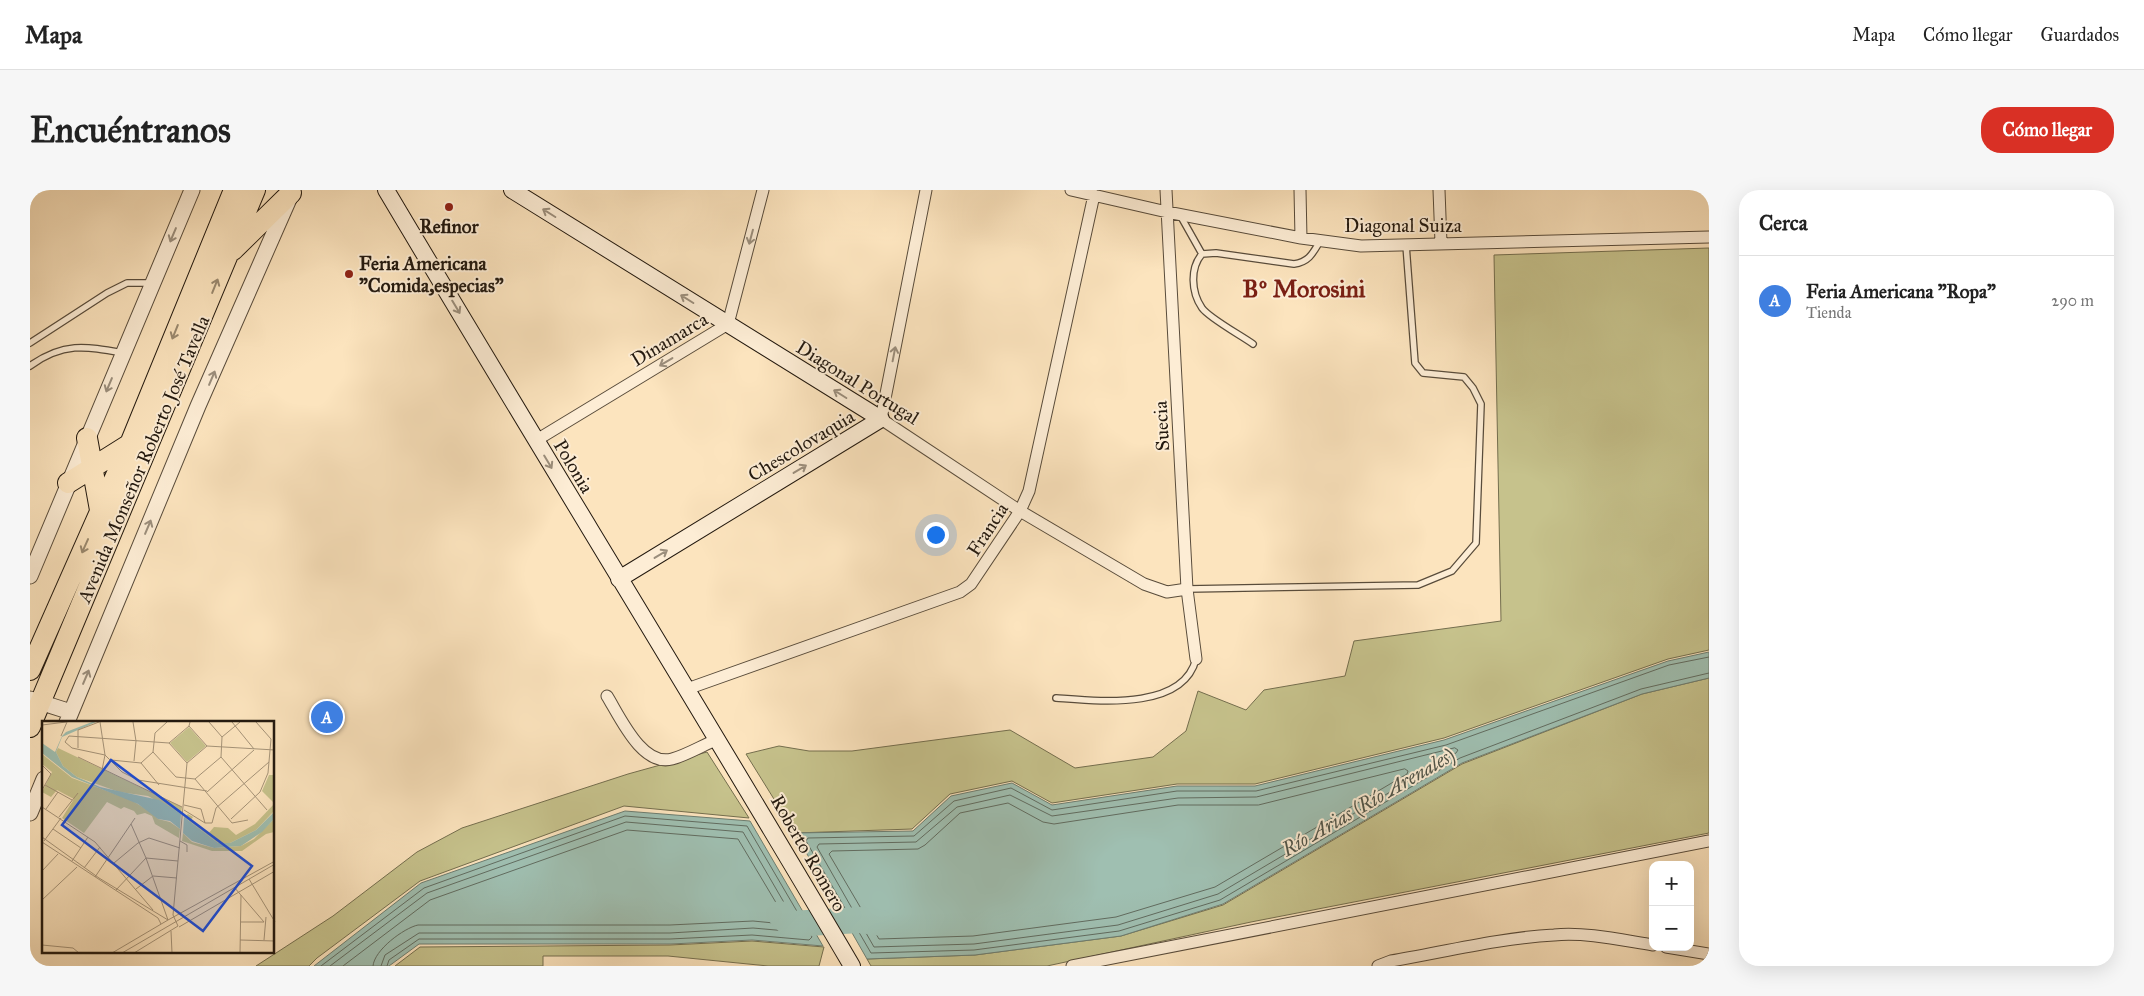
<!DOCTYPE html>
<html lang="es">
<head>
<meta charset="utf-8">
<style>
	:root { --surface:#fff; --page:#f6f6f6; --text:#222; --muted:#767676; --line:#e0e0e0; --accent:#d93025 }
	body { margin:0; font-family:"IM FELL Great Primer",serif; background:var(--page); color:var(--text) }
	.controls { position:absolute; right:15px; bottom:15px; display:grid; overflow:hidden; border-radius:10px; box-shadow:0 5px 20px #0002 }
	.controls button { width:45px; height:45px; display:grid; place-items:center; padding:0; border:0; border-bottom:1px solid var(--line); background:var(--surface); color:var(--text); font:25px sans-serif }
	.you { position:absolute; left:905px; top:344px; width:18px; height:18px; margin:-12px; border:4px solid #fff; border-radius:50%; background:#1a73e8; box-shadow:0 0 0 8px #1a73e833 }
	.badge { display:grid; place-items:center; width:32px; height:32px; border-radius:50%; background:var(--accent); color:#fff; font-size:16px; font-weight:700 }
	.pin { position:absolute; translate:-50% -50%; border:2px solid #fff; box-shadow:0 1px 5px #0006 }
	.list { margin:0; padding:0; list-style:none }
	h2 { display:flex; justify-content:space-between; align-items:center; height:65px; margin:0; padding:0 20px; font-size:21px }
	h2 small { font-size:16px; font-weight:400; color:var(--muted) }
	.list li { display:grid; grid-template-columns:32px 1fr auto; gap:15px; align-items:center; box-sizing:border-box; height:90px; padding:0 20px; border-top:1px solid var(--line) }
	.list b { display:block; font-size:19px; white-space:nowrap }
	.list p { margin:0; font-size:16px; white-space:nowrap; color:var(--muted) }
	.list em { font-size:16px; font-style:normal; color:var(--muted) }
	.map { position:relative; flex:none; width:1679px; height:776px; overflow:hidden; border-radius:20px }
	header { display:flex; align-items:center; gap:30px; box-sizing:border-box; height:70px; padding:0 25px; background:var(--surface); border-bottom:1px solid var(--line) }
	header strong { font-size:24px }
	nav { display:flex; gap:28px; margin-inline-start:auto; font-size:18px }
	.intro { display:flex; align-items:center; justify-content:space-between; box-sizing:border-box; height:120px; padding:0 30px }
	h1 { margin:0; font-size:35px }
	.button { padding:12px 22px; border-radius:20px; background:var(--accent); color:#fff; font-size:18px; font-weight:700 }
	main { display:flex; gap:30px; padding:0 30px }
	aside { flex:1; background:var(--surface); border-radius:20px; box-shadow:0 5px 20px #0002 }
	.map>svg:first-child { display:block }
	.green { fill:#c6c28c; stroke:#746e4e }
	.water { fill:#9fbfb1; stroke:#6d7d70 }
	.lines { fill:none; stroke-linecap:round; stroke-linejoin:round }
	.shore { stroke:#616c60; stroke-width:1 }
	.river { stroke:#9fbfb1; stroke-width:26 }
	.service-casing { stroke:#594c3b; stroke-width:8 }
	.minor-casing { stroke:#594c3b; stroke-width:13 }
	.tertiary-casing { stroke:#594c3b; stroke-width:17 }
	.secondary-casing { stroke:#23190f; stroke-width:18 }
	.trunk-casing { stroke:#23190f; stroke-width:22 }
	.service { stroke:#fdedd5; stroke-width:5.5 }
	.minor { stroke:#fdedd5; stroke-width:11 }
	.tertiary { stroke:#fdedd5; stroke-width:15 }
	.secondary { stroke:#fdedd5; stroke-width:16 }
	.trunk { stroke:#fce4be; stroke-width:20 }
	.oneway { stroke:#9b8e7c }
	.oneway2 { stroke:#9a896f }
	.poi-dot { fill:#8f2418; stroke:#fdedd5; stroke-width:2 }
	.labels { text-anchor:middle; stroke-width:4; stroke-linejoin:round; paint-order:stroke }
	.street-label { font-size:19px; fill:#23190f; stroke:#fdedd5 }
	.poi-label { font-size:19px; font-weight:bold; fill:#23190f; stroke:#fdedd5 }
	.water-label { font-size:20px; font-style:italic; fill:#4e5348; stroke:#fdedd5 }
	.district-label { font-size:24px; font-weight:bold; fill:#7a1f14; stroke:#fdedd5 }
	.inset-road { fill:none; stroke:#a59378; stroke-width:1 }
	.view { fill:#1d4ed8; fill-opacity:0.15; stroke:#1d4ed8; stroke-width:2.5 }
	.inset-edge { fill:none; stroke:#23190f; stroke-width:2.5 }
</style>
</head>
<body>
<header>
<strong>Mapa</strong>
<nav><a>Mapa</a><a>Cómo llegar</a><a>Guardados</a></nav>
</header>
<div class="intro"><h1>Encuéntranos</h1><a class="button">Cómo llegar</a></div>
<main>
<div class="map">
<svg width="1679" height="776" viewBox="0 0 1679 776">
	<rect width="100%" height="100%" fill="#fce4be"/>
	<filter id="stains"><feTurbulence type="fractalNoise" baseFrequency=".004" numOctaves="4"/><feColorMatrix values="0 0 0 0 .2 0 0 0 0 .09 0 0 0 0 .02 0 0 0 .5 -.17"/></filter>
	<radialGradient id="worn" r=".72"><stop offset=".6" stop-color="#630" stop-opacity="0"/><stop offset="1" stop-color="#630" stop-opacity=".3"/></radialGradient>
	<path class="green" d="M1679,58V460L1638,469L1414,548L1225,594H1147L1022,613L982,591L920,604L882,639L765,643L716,564L749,556L779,561H822L980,540L1045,578L1123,567L1156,541L1168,501L1216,520L1234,500L1315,486L1324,451L1471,431L1464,65Z
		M1679,488V643L1221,732L1017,776H841L837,769L945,765L1091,746L1193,715L1432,574L1612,504Z
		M677,562L719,628L594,616L390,691L287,768L279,776H226L303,726L387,662L432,638L598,584Z
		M722,751L794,757L789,776H738L638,766H513V776H365L390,757L640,755Z"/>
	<path class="water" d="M1679,462V488L1612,504L1432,573L1193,714L1091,746L945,765L837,769L765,643L883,641L921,606L982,593L1022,615L1147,596H1225L1414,550L1638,471Z
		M595,621L720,631L793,756L722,750L641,754H389L359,776H284L391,693Z"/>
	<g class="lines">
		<path class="shore" d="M1679,467L1639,475L1416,555L1226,601H1147L1022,620L981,598L924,611L884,646L778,648L776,651L841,763L944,760L1089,741L1190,710L1430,568L1611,499L1679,483
			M1425,558L1428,560L1426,563L1188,704L1088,735L944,754L844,757L787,657L789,654L886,652L927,617L980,605L1022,626L1148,608L1226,607Z
			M1375,579L1378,581L1377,584L1185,697L1086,727L943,746L849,749L799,664L802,661L888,659L895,655L930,623L978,613L1013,632L1024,634L1148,615H1228Z
			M291,776L394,698L595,626L717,636L782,747L779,750L722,745L640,749H389L359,770L357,776
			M300,776L397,703L596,632L713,642L770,740L768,742L723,738L640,743H389L355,765L351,776
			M313,776L400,710L597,640L708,649L757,731L754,734L723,731L640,735H388C374,738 344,760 343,776"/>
		<path class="river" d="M750,724L760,734L830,730L851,733"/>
		<g class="service-casing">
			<path id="service" d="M1150,25L1172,64
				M0,153L77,103L97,93H122
				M1223,154C1212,146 1179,128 1172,118C1161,102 1160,78 1172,64L1186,63L1264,74C1279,72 1283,63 1290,51
				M0,176C33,152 55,156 93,163
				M1157,399L1388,395L1422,381L1446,353L1451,214L1443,198L1434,187L1393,183L1385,173L1376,55
				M1026,508C1067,511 1153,521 1166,469"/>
		</g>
		<g class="minor-casing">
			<path id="minor" d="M896,0L851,229L990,321L1114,394L1137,402L1157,399
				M1041,0L1137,22L1271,48L1331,56L1679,47
				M1136,0L1157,399L1166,469
				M1270,0L1271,48
				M1409,0L1411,53
				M505,251L698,134L733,0
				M657,499L930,402L941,394L990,321L999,301L1064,5
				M577,506C590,527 612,577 642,569C657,565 673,555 688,549
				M1636,757L1679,764
				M1042,776L1679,651
				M1348,776L1361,771C1414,762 1469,748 1524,745C1556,742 1591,750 1623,755"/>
		</g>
		<g class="tertiary-casing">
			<path id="tertiary" d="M0,386L162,0
				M0,509L41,522
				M37,532L168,216L259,9
				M0,623L14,589"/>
		</g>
		<g class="secondary-casing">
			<path id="secondary" d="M356,0C510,259 669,516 822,776
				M482,0L851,229L589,389"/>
		</g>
		<g class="trunk-casing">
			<path id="trunk" d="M203,60L261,3
				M57,248L70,320
				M38,293L100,254
				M0,480L100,254L204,0
				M0,537L225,0"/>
		</g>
		<use href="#service" class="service"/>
		<use href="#minor" class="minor"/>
		<use href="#tertiary" class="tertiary"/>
		<use href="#secondary" class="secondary"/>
		<use href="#trunk" class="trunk"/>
	</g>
	<defs><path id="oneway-shaft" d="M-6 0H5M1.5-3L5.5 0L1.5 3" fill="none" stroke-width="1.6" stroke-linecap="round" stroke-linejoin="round" transform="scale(1.25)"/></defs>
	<g class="oneway">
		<use href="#oneway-shaft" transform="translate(519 23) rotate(-148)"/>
		<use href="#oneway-shaft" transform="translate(143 45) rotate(113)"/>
		<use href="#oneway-shaft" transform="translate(721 47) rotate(105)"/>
		<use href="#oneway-shaft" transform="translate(657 109) rotate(-148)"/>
		<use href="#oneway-shaft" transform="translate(426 117) rotate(59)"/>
		<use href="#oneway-shaft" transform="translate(864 164) rotate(-79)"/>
		<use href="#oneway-shaft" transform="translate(636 172) rotate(149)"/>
		<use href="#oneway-shaft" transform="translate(182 188) rotate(-67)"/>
		<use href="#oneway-shaft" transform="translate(79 195) rotate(113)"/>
		<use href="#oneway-shaft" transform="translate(810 204) rotate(-148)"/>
		<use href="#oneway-shaft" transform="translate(518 272) rotate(59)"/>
		<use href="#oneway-shaft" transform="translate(770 279) rotate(-31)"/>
		<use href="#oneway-shaft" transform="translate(118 337) rotate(-67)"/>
		<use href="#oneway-shaft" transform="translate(631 364) rotate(-31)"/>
		<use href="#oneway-shaft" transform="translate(56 487) rotate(-67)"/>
	</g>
	<g class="oneway2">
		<use href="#oneway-shaft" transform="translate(185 96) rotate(-68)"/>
		<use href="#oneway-shaft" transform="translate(145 142) rotate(112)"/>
		<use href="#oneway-shaft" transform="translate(55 356) rotate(114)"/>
	</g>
	<g class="poi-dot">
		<circle cx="419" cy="17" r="5"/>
		<circle cx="319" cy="84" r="5"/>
	</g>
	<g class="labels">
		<g class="street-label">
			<text x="1373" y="42">Diagonal Suiza</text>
			<text transform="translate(639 149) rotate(-31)" y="7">Dinamarca</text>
			<text transform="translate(828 192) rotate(32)" y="7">Diagonal Portugal</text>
			<text transform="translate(1131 236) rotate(-93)" y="7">Suecia</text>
			<text transform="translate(771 255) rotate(-31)" y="7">Chescolovaquia</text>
			<text transform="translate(113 269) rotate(-67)" y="7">Avenida Monseñor Roberto José Tavella</text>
			<text transform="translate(544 276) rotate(59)" y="7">Polonia</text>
			<text transform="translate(957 339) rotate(-57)" y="7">Francia</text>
			<text transform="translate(779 663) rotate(60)" y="7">Roberto Romero</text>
		</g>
		<g class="poi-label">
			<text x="419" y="43">Refinor</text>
			<text x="329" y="80" text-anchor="start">Feria Americana<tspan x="329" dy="22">"Comida,especias"</tspan></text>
		</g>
		<g class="water-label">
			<text transform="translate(1338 612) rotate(-30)" y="7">Río Arias (Río Arenales)</text>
		</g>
		<g class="district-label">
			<text x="1274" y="107">Bº Morosini</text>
		</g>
	</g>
	<g transform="translate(12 531)">
		<rect width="232" height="232" fill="#fce4be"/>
		<path d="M147,6L164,25L145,41L128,22ZM16,27L140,86L139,93L106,75L77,71L35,56L21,45L14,31ZM0,33L30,57L89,79L114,94L116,98L128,101L138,108L137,117L113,103L110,95L103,92L95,94L92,90L82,86L79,88L65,81L42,112L20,97L32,78L15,69L9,76L0,71L10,51L0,43ZM227,54H232V82L220,70ZM232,83V90L214,109L188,122H176L142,96L146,93L151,96L149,99L166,113L172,106L186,107L194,114L213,103ZM232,98V111L224,113L200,130H170L140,120L141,112L150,121L172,127L199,125L212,118Z" fill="#c6c28c"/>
		<path d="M50,1H54L20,16L14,31L21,45L35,56L58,66L117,79L139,93L138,108L128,100L116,98L96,83L30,56L0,32V22L13,31L20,15L24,11ZM232,91V98L220,111L199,125L172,127L150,120L141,112L142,96L176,122H188L214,109Z" fill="#9fbfb1"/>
		<path class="inset-road" d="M58,1L63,34L60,49M91,1L94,20L92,40M125,1L113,12L111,31L134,56L153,58L179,36L180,16L167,1M190,1L212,28M0,4L24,1M147,5L127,22L145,42L165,25L147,5L148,1M19,15L25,1M180,16L198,1M127,22L27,15L23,21L30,27L63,34L80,51L96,59L165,70M165,25L233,29M36,27V9L57,1M36,36L140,86M179,36L225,89M69,39L99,42M99,42L117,64M99,42L111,31M0,44L9,53L0,69M153,58L190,102L206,99M3,64L30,79M165,71L212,29M142,84L159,88L163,102H170L174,87L227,41M0,86L53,121L111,189M4,88L16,71M142,89L163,102M17,96L36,72M189,98L218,71L226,52L229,18L214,1M11,108L39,127M0,116L57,157L126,199L233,140M2,120L19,97M138,120L145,124V131M0,121L116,197L119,203M30,140L46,116M72,142L96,122L107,117L138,127M42,147L58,126M0,150L16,133M53,156L93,97M207,158L233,201M192,166L222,201M94,168L111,155L135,157M74,169L104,137L89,103M0,179L35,146M198,201H222M137,206L233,150M129,210L130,232M198,219L233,220M222,219L224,196M0,224L31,227L37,232M70,232L126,199L104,137L136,140M80,232L233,143M92,232L136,205L131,194L145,42M198,232L199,174"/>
		<path class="view" d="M69,39L210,145L161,210L20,104Z"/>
		<rect width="232" height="232" class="inset-edge"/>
	</g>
	<rect width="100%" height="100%" filter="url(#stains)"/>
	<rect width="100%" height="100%" fill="url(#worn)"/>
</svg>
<div class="controls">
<button>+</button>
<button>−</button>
</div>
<div class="you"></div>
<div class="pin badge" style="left:297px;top:527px;background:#3f7fe0">A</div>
</div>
<aside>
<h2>Cerca<small></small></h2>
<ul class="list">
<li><span class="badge" style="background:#3f7fe0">A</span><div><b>Feria Americana &quot;Ropa&quot;</b><p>Tienda</p></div><em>290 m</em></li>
</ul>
</aside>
</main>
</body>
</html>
